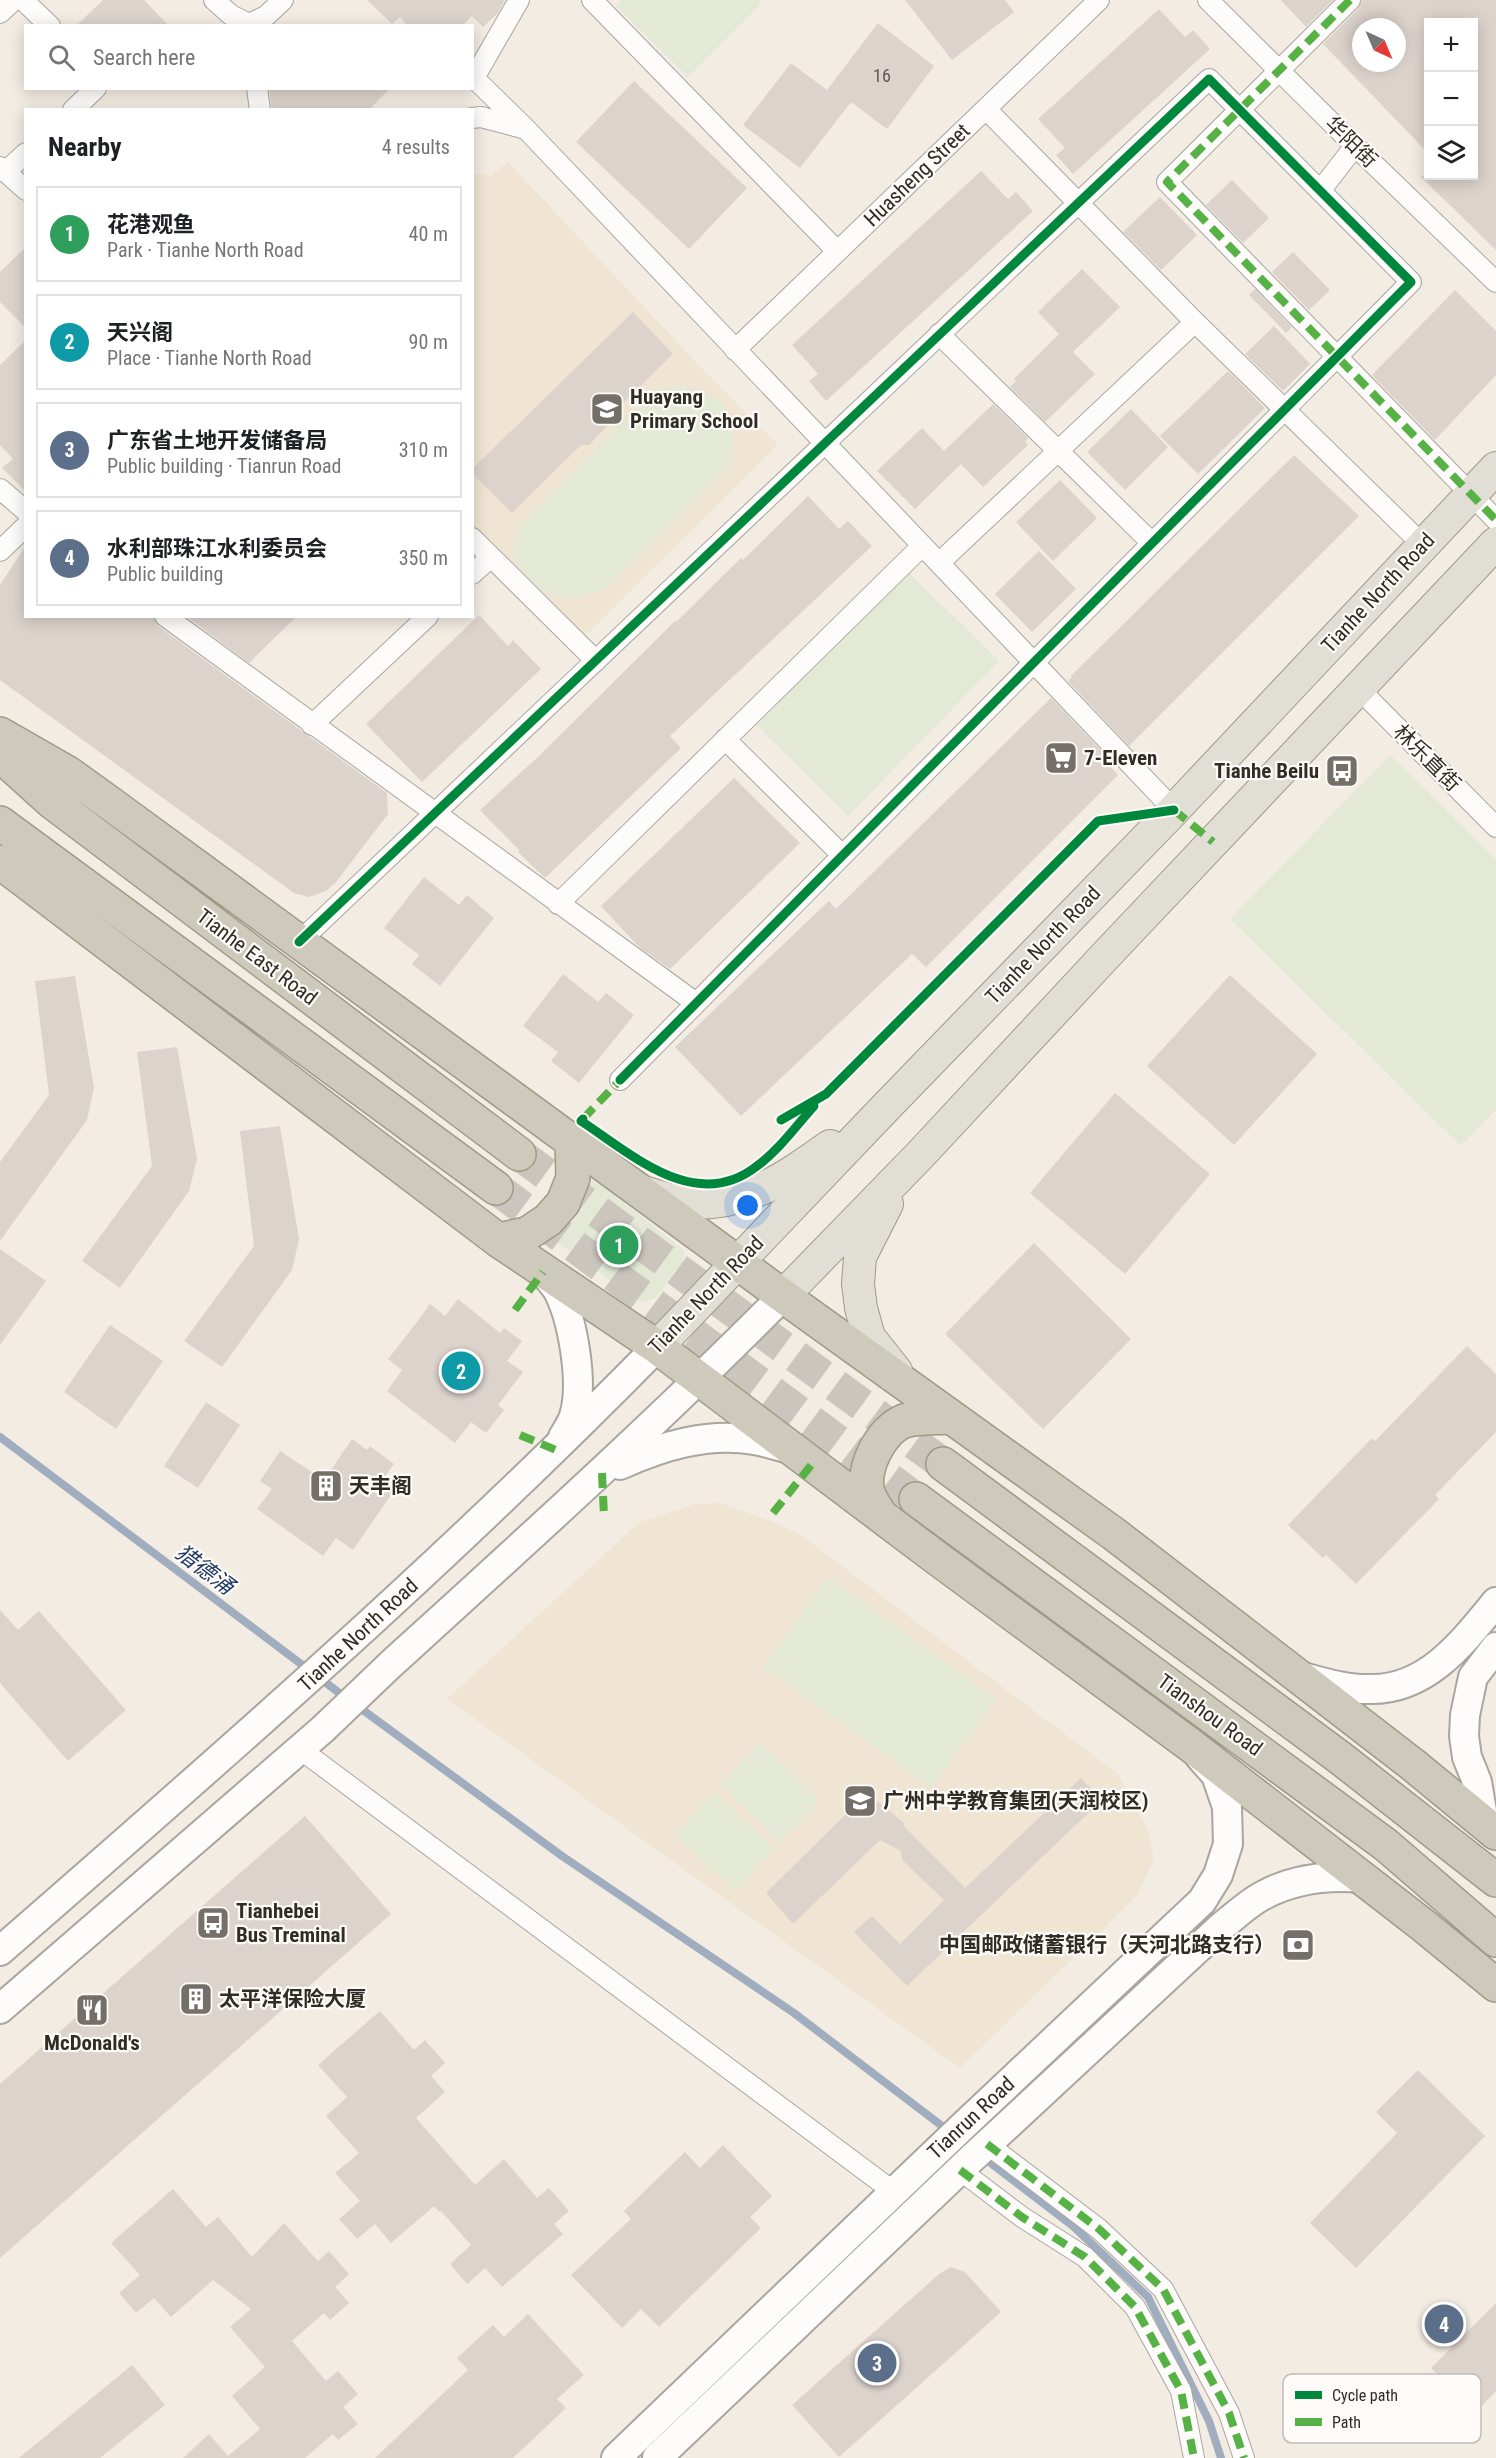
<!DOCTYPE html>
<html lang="en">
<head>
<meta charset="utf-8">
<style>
	:root { --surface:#fff; --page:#f2f2f2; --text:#202124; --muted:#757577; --line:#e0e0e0; --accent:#746f68 }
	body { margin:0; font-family:"Roboto Condensed","Noto Sans SC",sans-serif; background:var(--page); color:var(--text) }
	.controls { position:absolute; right:18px; top:18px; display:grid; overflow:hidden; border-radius:0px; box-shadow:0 3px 15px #0003 }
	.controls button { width:54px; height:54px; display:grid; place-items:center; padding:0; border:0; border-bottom:2px solid var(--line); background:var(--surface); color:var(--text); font:30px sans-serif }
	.compass { position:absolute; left:1352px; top:18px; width:54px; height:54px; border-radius:50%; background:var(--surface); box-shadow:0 3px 15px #0003; rotate:136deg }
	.you { position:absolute; left:748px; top:1206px; width:21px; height:21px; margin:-15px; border:4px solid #fff; border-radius:50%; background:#1a73e8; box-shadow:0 0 0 9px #1a73e833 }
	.badge { display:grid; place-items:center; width:39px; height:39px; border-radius:50%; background:var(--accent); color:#fff; font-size:20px; font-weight:700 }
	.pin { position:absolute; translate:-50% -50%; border:3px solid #fff; box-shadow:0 2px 6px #0006 }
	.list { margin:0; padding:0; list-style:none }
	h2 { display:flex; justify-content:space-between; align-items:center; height:78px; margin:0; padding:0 24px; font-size:26px }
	h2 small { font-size:20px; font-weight:400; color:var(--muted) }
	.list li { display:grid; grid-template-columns:39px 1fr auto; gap:18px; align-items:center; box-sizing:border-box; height:96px; margin:0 12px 12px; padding:0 12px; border:2px solid var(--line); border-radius:0px }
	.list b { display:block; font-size:22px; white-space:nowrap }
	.list p { margin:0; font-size:20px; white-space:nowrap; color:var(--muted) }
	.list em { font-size:20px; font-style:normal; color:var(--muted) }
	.icon { flex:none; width:33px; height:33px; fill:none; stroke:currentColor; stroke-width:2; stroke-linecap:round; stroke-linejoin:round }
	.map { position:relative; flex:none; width:1496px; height:2458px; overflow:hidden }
	.search { position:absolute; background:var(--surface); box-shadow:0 3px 15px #0003; left:24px; top:24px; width:450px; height:66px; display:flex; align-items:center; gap:15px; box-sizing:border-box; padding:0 21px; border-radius:0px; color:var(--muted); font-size:22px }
	.panel { position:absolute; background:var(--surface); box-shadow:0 3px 15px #0003; left:24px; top:108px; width:450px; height:510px; border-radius:0px }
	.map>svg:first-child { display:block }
	.built { fill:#f0e4d3 }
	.green { fill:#e4e9d6 }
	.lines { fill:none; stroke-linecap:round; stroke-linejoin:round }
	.stream { stroke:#a0adbf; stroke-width:8 }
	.building { fill:#ddd3cd; fill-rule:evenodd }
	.highway-tunnel { stroke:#cbc6bd; stroke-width:33; stroke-dasharray:33 16; stroke-linecap:butt }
	.street-casing { stroke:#aaa69f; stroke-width:22 }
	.secondary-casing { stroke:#aaa69f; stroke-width:32 }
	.primary-casing { stroke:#9f9987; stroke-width:34 }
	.highway-casing { stroke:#9f9987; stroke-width:36 }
	.street { stroke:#fdfcfb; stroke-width:20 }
	.secondary { stroke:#fdfcfb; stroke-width:28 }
	.primary { stroke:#e1ded5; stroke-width:32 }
	.highway { stroke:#cdcabc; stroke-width:33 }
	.secondary-bridge-casing { stroke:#aaa69f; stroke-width:32; stroke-linecap:butt }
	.secondary-bridge { stroke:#fdfcfb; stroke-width:28 }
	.quiet { stroke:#56b245; stroke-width:8; stroke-dasharray:15 8; stroke-linecap:butt }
	.cycleway-casing { stroke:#fefbf8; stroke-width:13 }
	.cycleway { stroke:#00873e; stroke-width:9 }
	.labels { text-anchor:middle; stroke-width:4.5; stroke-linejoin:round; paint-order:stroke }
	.number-label { font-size:18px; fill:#5f5953 }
	.street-label { font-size:21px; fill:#302c26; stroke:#fefbf8 }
	.poi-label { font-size:21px; font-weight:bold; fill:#302c26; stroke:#fefbf8; text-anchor:start }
	.water-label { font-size:22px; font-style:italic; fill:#1f3c66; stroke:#fefbf8 }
	.key { fill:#fefbf8; stroke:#c0bdb9; stroke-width:1.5 }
	.key-label { font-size:16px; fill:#302c26 }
</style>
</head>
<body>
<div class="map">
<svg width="1496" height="2458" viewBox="0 0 1496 2458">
	<rect width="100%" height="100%" fill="#f2ece3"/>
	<path class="built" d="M508,162L706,373L778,445L582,639L473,527V174L491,175Z
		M721,1503L773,1522L802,1536L1118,1774L1147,1828L1154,1859L1137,1896L960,2068L447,1699L640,1522L695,1504Z"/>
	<path class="green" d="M622,0H759L762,3L688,77L616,6Z
		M678,386C733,395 738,414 729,466L606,588C574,605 544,601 523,571C520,567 516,563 515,559C510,547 517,533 522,523L653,391Z
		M901,565L999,661L848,816L750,719Z
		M1390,755L1496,859V1110L1461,1146L1230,919Z
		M593,1178L685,1251L682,1263L656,1298L640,1302L554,1240L576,1218Z
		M828,1577L996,1699L931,1788L763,1666Z
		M760,1743L820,1800L780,1842L720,1785Z
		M715,1792L775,1849L735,1891L675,1834Z"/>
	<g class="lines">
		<path class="stream" d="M0,1437L346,1698
			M356,1705L562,1856L794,2013L1073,2226L1148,2297L1209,2421L1221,2458"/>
	</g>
	<path class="building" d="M103,0H144L169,26H76Z
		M367,0H505L498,13L483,27L472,16L462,26H408L400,17L392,24Z
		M905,0H1005L1014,12L952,60Z
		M1281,0H1333L1306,27Z
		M1362,0H1496V250L1420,176H1473V22H1428V153L1323,44L1358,9ZM1361,27H1397V63H1361Z
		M1159,9L1185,37L1193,30L1210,49L1073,174L1056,155L1065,148L1038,119Z
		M878,23L934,66L887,129L851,102L800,168L743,125L791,63L827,90Z
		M634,81L747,188L689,249L576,142Z
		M269,88H390L369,110H272Z
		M981,171L1008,199L1016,192L1033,211L826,401L809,381L818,374L792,345Z
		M1232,180L1269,218L1243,243L1206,205Z
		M1160,197L1197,235L1161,270L1123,232Z
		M26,247V328L0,302V272Z
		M1293,252L1330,290L1309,310L1272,272Z
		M1082,269L1120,307L1073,352L1095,374L1045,422L1010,387L1016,381L1014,379L1059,334L1038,312Z
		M1255,289L1292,327L1286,333L1249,295Z
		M1455,290L1496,331V375L1435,440L1372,375Z
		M633,312L673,354L617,409L616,417L589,445H581L512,513L472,473V469Z
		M1274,326L1310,364L1283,391L1245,354Z
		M26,340V492L2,468L13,459L0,445V365Z
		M1228,371L1265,408L1198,474L1160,436Z
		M993,404L1028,438L1025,442L1028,445L983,487L961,464L915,509L877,471L922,428L944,451Z
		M1131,409L1168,447L1125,490L1087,452Z
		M1294,455L1359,516L1129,746L1068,681L1072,677L1071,676Z
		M1060,480L1097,518L1053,561L1016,522Z
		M808,496L839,529L848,521L872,546L670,736L681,748L545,878L518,852L520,851L480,810L540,755L675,621L676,622L741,558L743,560Z
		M26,545V616H153L158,626L387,793L388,814L336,882L326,891L309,897L294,893L0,680V585Z
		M1039,551L1076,589L1032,632L995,594Z
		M479,615L508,646L513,640L541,669L422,782L366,724Z
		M186,616H297L249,663Z
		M1051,698L1113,763L1110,766L1118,775L926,967L912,954L741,1116L675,1047L829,901L836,909Z
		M734,778L800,843L670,969L639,947L601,906Z
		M424,877L459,905L467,895L494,918L440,986L412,964L419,955L384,928Z
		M563,974L598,1002L606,993L634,1015L579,1083L551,1061L558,1052L523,1026Z
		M1230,975L1317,1054L1234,1145L1147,1066Z
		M75,976L94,1088L87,1120L0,1241V1162L49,1095L35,981Z
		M177,1047L197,1159L189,1191L120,1288L82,1261L152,1166L137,1052Z
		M1115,1093L1210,1174L1125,1274L1030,1193Z
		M280,1126L299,1239L292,1270L222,1367L184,1341L254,1246L240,1131Z
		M1034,1243L1131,1339L1043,1429L945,1334Z
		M0,1249L46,1281L0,1345Z
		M458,1299L500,1333L504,1328L522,1341L507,1361L523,1372L498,1405L504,1410L486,1433L471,1422L455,1443L387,1391L402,1370L388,1359L417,1322L430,1304L445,1316Z
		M110,1325L163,1361L116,1429L64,1392Z
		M1467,1346L1496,1374V1432L1435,1495L1439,1499L1356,1584L1326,1555L1323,1558L1288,1525L1372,1438L1375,1441Z
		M206,1402L240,1425L198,1488L164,1466Z
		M352,1439L367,1450L370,1446L394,1464L380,1483L393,1492L353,1550L336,1538L323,1556L257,1509L272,1489L260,1481L280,1451L324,1480Z
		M0,1610L18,1630L39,1611L126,1710L68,1761L0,1683Z
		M1081,1778L1102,1800L907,1986L854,1932L872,1916L900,1944L944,1900L902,1860L901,1851L880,1840L793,1924L766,1893L854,1806L865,1801L871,1807L877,1801L904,1823L903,1825L965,1888Z
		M305,1816L391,1914L0,2258V2084Z
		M380,2011L414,2050L425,2040L445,2063L431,2076L445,2092L416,2118L475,2185L504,2159L537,2198L549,2188L569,2211L554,2224L563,2234L502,2287L485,2268L467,2284L450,2264L471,2245L441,2211L439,2212L434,2206L391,2243L375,2224L357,2239L339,2219L360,2201L335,2173L359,2153L326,2116L347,2097L318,2065Z
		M1418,2070L1485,2136L1356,2268L1310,2223L1397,2133L1376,2112Z
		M723,2145L772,2196L750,2217L761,2228L659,2327L641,2309L622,2328L571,2275L631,2219L624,2211L685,2152L700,2168Z
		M173,2189L206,2227L218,2217L252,2257L284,2223L318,2261L329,2251L349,2274L335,2287L349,2303L330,2320L324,2313L292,2341L326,2381L338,2371L358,2394L343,2407L358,2424L338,2440L333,2434L305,2458H183L209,2434L228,2456L260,2429L232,2396L265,2367L230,2327L251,2309L213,2280L171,2317L154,2298L136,2313L119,2293L140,2275L111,2243Z
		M951,2267L965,2272L1001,2312L839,2457L792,2405L939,2274Z
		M1496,2303V2391L1476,2412L1431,2368Z
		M528,2314L584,2375L557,2399L566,2408L513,2458H375L468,2370L457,2358L493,2325L504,2337Z
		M132,2365L165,2405L100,2458H19Z"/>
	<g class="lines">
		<path class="highway-tunnel" d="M519,1154L943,1464
			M496,1188L916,1499"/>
		<g class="street-casing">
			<path id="street" d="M23,0L50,26
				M214,0L231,15L249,24L266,16L283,0
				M519,0L474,78L524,127
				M592,0L837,251
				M1208,0L1355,146L1496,282
				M1350,0L1167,182L1496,520
				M0,13L14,0
				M257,88L260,110
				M986,109L1195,322L1423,545
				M73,110L96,88
				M472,118L481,117L526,129L1174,810
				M0,167L26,190
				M5,172L26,153
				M1320,191L1355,146
				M939,334L1152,543
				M735,350L1099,0
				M0,489L26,511
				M472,538L596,661
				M0,551L26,526
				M939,563L1195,322
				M472,574L491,557
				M165,616L696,1003
				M1358,688L1496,827
				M312,725L428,616
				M725,739L842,855
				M558,904L922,546
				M299,942L1209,79L1411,282L620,1080
				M300,1749L894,2192
				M987,2144L1099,2229L1163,2289L1229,2413L1244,2458
				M960,2170L1022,2217L1085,2257L1135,2307L1181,2391L1194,2458"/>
		</g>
		<g class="secondary-casing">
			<path id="secondary" d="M543,1272C548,1278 554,1284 558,1291C573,1320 584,1384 574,1416C572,1423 567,1430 563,1437
				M620,1465C662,1446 708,1432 754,1440C766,1442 778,1446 790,1449
				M1496,1647L1473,1677L1465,1715L1464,1736L1467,1757L1477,1782L1483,1817L1496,1829
				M390,1665C523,1544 656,1424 783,1296
				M1299,1676C1322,1682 1347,1690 1372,1689C1428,1689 1463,1642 1496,1602
				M0,1951C225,1755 448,1560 657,1347
				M0,2009L323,1729
				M616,2458L963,2126L1202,1901L1218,1875L1228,1844L1227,1807L1216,1775L1200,1757
				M657,2458L969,2161L1221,1927C1234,1917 1247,1904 1262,1896C1293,1879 1328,1875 1362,1878"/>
		</g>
		<g class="primary-casing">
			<path id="primary" d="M643,1192C659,1196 678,1204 694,1203C751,1203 785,1178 830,1146
				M887,1204L860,1257L858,1284L861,1308L869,1337L896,1371
				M783,1296L921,1154L1108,953L1496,543
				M657,1347L887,1106L1174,810L1496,468"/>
		</g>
		<g class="highway-casing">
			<path id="highway" d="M0,734L68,773L111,804L783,1296L1114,1534L1412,1764L1496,1833
				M0,755L52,802L519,1154
				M0,823L496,1188
				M0,862L498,1240L657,1347L930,1553L1189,1744L1424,1926L1496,1985
				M498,1240L527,1234L548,1220L563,1203L573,1178L572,1140
				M943,1464L1339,1757L1496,1880
				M916,1499L1386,1845L1496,1940
				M881,1516C877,1509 870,1500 868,1492C861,1469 881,1430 904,1421C917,1417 936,1418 950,1417"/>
		</g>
		<use href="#street" class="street"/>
		<use href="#secondary" class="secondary"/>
		<use href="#primary" class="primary"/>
		<use href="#highway" class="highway"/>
		<g class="secondary-bridge-casing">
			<path id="secondary-bridge" d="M323,1729L390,1665"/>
		</g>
		<use href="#secondary-bridge" class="secondary-bridge"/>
		<path class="quiet" d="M1350,0L1167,182L1496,520
			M1174,810L1213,842
			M583,1119L620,1080
			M515,1310L543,1272
			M520,1435L556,1450
			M602,1473L604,1516
			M773,1513L812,1464
			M987,2144L1099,2229L1163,2289L1229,2413L1244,2458
			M960,2170L1022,2217L1085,2257L1135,2307L1181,2391L1194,2458"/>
		<g class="cycleway-casing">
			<path id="cycleway" d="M299,942L1209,79L1411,282L620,1080
				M583,1119L581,1121C633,1155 696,1214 757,1166C779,1150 796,1126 814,1106
				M781,1120L826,1094L1098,821L1174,810"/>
		</g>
		<use href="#cycleway" class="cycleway"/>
	</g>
	<defs>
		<g id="school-square" transform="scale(1.725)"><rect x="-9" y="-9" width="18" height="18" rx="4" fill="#746f68" stroke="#fefbf8"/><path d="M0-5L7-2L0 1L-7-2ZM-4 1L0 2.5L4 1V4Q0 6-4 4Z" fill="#fff"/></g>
		<g id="supermarket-square" transform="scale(1.725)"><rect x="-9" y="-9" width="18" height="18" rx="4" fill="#746f68" stroke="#fefbf8"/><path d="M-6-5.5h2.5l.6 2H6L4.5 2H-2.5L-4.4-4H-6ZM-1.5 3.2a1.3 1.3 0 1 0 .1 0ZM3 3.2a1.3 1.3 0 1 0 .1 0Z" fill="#fff"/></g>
		<g id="bus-square" transform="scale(1.725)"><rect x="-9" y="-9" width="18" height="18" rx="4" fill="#746f68" stroke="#fefbf8"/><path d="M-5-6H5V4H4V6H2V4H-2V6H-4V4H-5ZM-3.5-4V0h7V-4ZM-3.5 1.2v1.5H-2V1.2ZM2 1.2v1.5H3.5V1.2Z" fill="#fff"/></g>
		<g id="building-square" transform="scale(1.725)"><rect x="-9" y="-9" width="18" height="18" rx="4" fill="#746f68" stroke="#fefbf8"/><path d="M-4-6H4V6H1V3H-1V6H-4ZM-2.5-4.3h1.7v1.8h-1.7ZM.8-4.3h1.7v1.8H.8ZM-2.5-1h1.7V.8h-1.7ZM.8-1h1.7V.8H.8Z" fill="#fff"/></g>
		<g id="bank-square" transform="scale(1.725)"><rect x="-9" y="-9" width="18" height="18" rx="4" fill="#746f68" stroke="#fefbf8"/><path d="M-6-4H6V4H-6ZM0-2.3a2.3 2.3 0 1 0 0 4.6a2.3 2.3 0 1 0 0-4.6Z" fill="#fff"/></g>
		<g id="restaurant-square" transform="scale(1.725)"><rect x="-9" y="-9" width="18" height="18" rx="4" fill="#746f68" stroke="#fefbf8"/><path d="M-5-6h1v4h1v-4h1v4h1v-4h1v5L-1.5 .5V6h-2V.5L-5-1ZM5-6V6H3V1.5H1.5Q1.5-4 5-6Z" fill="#fff"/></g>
	</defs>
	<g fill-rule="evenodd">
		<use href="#school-square" x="607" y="409"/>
		<use href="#supermarket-square" x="1061" y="758"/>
		<use href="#bus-square" x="1342" y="771"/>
		<use href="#building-square" x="326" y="1486"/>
		<use href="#school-square" x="860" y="1801"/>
		<use href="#bus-square" x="213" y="1923"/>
		<use href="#bank-square" x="1298" y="1945"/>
		<use href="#building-square" x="196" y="1999"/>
		<use href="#restaurant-square" x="92" y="2010"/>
	</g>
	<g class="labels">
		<g class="number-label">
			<text x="882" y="82">16</text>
		</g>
		<g class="street-label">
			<text transform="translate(1351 142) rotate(44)" y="7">华阳街</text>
			<text transform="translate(917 175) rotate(-44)" y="7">Huasheng Street</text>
			<text transform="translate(1378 593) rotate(-47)" y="7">Tianhe North Road</text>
			<text transform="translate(1427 758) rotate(45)" y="7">林乐直街</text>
			<text transform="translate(1043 945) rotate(-46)" y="7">Tianhe North Road</text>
			<text transform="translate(257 957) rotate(37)" y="7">Tianhe East Road</text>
			<text transform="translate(706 1295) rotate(-46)" y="7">Tianhe North Road</text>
			<text transform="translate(358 1635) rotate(-43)" y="7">Tianhe North Road</text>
			<text transform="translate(1210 1715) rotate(36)" y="7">Tianshou Road</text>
			<text transform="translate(971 2118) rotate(-43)" y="7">Tianrun Road</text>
		</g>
		<g class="poi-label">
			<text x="630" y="404">Huayang<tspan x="630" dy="24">Primary School</tspan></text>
			<text x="1084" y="765">7-Eleven</text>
			<text x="1319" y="778" text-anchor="end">Tianhe Beilu</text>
			<text x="349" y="1493">天丰阁</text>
			<text x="883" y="1808">广州中学教育集团(天润校区)</text>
			<text x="236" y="1918">Tianhebei<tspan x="236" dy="24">Bus Treminal</tspan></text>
			<text x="1275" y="1952" text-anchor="end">中国邮政储蓄银行（天河北路支行）</text>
			<text x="219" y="2006">太平洋保险大厦</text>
			<text x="92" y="2050" text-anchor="middle">McDonald's</text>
		</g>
		<g class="water-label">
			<text transform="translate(205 1569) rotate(37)" y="8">猎德涌</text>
		</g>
	</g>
	<rect x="1283" y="2374" width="198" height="69" rx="9" class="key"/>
	<rect x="1295" y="2391" width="27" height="8" fill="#00873e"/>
	<rect x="1295" y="2418" width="27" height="8" fill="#56b245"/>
	<g class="key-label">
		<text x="1332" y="2401">Cycle path</text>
		<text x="1332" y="2428">Path</text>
	</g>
</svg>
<div class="controls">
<button>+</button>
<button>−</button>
<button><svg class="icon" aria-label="layers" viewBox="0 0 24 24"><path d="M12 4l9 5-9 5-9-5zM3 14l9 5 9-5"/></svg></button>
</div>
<svg class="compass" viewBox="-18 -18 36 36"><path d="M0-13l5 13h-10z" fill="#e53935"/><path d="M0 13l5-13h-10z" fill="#757577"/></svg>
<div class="you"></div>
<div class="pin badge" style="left:619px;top:1245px;background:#2e9e5b">1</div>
<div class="pin badge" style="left:461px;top:1371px;background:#0f9aa8">2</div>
<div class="pin badge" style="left:877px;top:2363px;background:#5c6f8a">3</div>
<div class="pin badge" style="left:1444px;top:2324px;background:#5c6f8a">4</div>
<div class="search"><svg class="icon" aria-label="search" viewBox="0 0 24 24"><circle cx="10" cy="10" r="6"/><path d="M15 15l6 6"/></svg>Search here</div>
<section class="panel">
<h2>Nearby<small>4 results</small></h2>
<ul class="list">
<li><span class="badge" style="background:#2e9e5b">1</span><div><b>花港观鱼</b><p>Park · Tianhe North Road</p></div><em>40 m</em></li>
<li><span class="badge" style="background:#0f9aa8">2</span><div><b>天兴阁</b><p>Place · Tianhe North Road</p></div><em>90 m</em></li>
<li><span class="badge" style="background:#5c6f8a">3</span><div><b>广东省土地开发储备局</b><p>Public building · Tianrun Road</p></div><em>310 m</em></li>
<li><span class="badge" style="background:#5c6f8a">4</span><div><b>水利部珠江水利委员会</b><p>Public building</p></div><em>350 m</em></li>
</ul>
</section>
</div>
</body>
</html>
